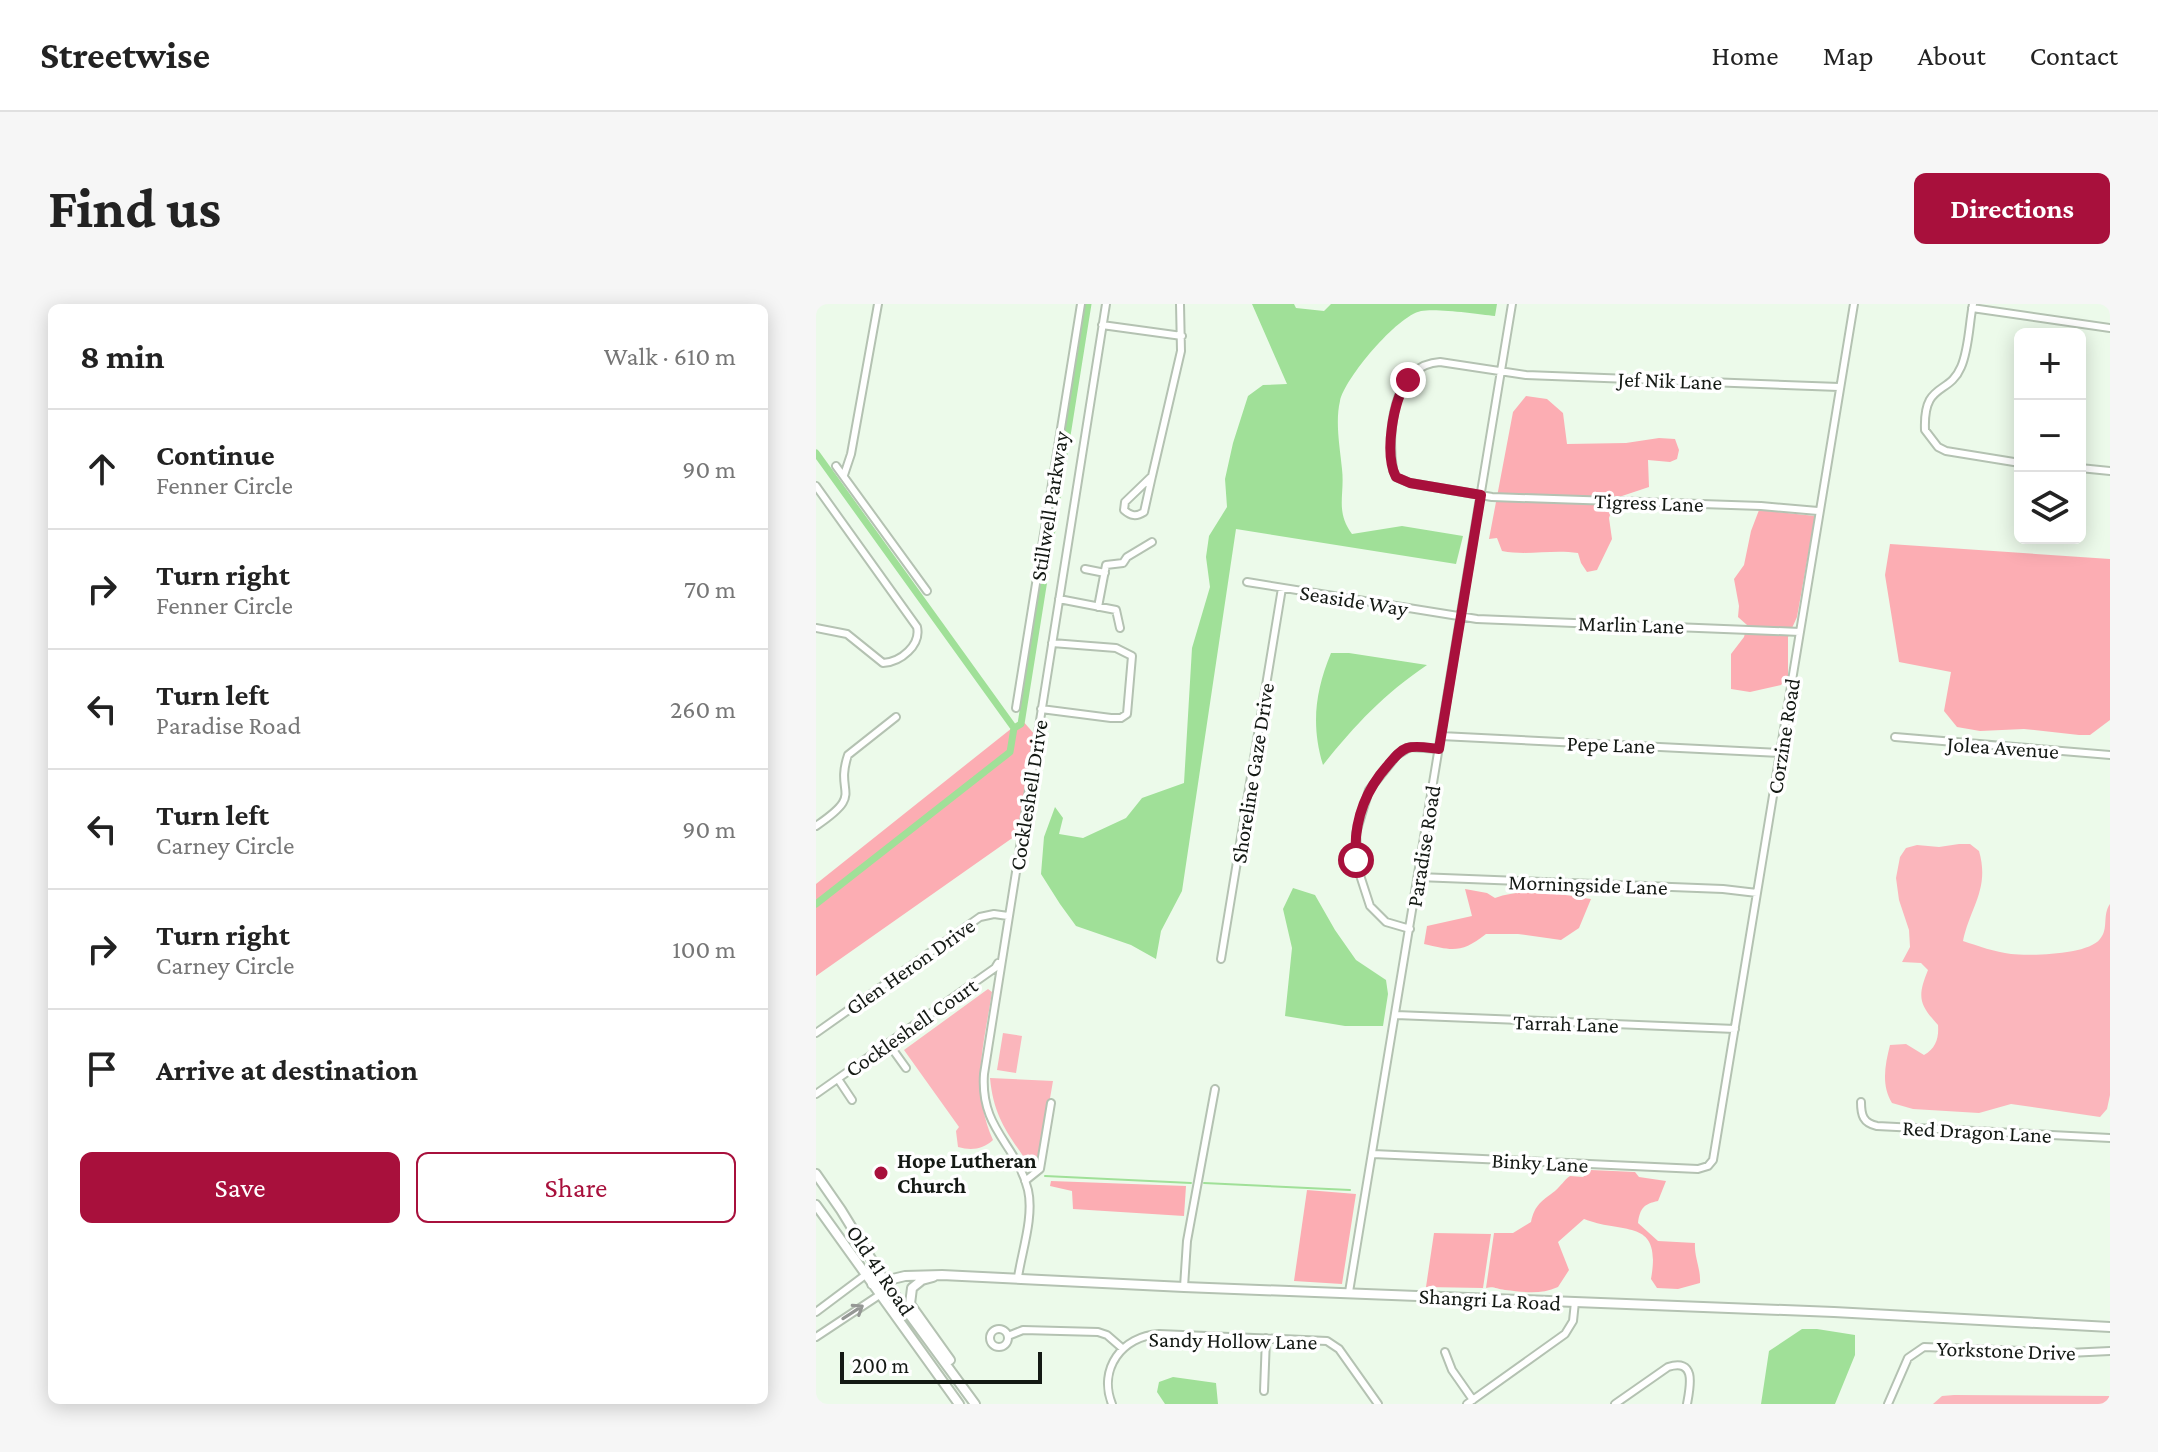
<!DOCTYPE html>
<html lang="en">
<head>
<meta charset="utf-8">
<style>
	:root { --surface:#fff; --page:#f6f6f6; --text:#222; --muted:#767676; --line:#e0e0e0; --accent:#a8103c }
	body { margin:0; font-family:"Crimson Pro",serif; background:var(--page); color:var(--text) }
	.controls { position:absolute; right:24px; top:24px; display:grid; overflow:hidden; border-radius:12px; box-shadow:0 4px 20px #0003 }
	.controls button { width:72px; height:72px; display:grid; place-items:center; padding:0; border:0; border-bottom:2px solid var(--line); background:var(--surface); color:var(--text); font:40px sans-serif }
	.scale { position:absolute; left:24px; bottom:20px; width:202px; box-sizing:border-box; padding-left:8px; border:4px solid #141914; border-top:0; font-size:22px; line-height:28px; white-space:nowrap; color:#141914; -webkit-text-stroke:6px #fff; paint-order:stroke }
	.stop { position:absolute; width:24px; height:24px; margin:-18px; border:6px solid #a8103c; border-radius:50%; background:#fff }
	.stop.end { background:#a8103c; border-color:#fff; box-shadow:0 2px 8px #0008 }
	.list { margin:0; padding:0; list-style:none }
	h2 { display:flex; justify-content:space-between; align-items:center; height:104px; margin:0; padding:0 32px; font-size:34px }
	h2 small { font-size:26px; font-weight:400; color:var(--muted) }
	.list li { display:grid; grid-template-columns:52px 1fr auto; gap:24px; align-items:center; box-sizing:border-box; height:120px; padding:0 32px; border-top:2px solid var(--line) }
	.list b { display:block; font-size:30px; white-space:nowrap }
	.list p { margin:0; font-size:26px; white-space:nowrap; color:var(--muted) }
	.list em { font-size:26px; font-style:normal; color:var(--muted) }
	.actions { display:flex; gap:16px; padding:24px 32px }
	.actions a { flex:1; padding:18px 0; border:2px solid var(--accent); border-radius:12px; text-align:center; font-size:28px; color:var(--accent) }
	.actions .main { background:var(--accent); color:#fff }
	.icon { flex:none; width:44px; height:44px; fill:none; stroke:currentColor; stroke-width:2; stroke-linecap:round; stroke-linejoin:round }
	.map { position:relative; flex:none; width:1294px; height:1100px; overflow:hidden; border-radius:12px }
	header { display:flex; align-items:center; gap:48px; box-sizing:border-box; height:112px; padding:0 40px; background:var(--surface); border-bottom:2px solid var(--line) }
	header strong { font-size:38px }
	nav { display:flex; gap:44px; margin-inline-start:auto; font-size:28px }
	.intro { display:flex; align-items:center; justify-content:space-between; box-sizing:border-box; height:192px; padding:0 48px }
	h1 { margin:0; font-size:56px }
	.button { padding:20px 36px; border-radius:12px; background:var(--accent); color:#fff; font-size:28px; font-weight:700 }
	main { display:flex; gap:48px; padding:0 48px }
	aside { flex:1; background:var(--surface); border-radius:12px; box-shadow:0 4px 20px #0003 }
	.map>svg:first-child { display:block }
	.green { fill:#fbb6bc }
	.forest { fill:#fcadb3 }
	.water { fill:#a0e098 }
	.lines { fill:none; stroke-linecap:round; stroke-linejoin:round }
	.stream { stroke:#a0e098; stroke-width:2 }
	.canal { stroke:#a0e098; stroke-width:7 }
	.street-casing { stroke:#b4c2b2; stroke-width:10 }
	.secondary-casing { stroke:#b4c2b2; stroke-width:12 }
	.street { stroke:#fff; stroke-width:6 }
	.secondary { stroke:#fff; stroke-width:8 }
	.oneway { stroke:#959895 }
	.route { stroke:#a8103c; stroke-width:10 }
	.poi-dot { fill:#a8103c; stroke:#fff; stroke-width:3 }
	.labels { text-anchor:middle; stroke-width:7; stroke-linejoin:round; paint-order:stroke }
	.street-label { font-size:22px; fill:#141914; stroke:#fff }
	.poi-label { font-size:22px; font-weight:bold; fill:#141914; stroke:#fff; text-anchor:start }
</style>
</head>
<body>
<header>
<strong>Streetwise</strong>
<nav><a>Home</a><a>Map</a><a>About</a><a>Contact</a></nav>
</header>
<div class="intro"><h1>Find us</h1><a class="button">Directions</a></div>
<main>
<aside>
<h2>8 min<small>Walk · 610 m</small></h2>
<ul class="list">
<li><svg class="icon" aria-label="ahead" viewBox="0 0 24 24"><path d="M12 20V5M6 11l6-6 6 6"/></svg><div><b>Continue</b><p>Fenner Circle</p></div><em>90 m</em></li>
<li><svg class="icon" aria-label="right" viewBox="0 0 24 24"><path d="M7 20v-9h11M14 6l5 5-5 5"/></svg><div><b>Turn right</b><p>Fenner Circle</p></div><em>70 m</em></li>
<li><svg class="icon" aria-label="left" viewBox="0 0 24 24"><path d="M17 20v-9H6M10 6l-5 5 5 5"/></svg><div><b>Turn left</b><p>Paradise Road</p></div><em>260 m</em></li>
<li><svg class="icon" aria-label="left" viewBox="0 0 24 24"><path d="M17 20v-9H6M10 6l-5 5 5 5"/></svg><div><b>Turn left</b><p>Carney Circle</p></div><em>90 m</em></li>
<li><svg class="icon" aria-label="right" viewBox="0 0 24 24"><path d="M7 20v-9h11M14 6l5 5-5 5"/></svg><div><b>Turn right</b><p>Carney Circle</p></div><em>100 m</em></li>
<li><svg class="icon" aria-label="arrive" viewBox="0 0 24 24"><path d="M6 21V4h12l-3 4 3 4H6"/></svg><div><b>Arrive at destination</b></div></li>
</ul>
<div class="actions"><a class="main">Save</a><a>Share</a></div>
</aside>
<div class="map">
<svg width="1294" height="1100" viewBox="0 0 1294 1100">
	<rect width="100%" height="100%" fill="#ecfaea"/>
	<path class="green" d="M1143,540H1154L1163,547C1174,585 1154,603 1147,637C1162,642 1179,648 1195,650C1214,652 1272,651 1284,635C1293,625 1286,611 1294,600V791L1291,805L1284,813L1195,800L1163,809L1097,805L1076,799C1065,781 1069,761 1074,741L1090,740L1108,751C1120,744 1123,734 1122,721C1103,700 1101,693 1112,666L1105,659L1086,658L1094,643L1093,626L1083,596L1080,574L1084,553L1090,544L1101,541L1123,543Z
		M172,685L176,688C168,741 154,784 177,836C167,845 156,847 142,843L140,827L143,823L88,746Z
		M187,729L206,732L200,769L181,766Z
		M174,774L237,777L222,864L218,868C195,833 178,817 174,774Z
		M1138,1091L1294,1092V1100H1117L1126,1092Z"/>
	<path class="forest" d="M710,92L731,95L747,109L751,140L810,139L843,134L859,135L863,146L861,155L854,158L832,156L833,183L800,194L793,214L796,235L781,266L771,268L765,259L762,249C736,245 712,252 686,247L681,234L673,235L697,108Z
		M943,206L999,212L981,313L972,333V372L965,381L934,388L915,385V350L928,333L931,321L922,313L923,302L918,275L928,261L935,227Z
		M1074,240L1294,255V416L1274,431H1263L1208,425L1164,427L1141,423L1128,407L1135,368L1083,358L1069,271Z
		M206,416L220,432L202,530L0,672V580Z
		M649,585L671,589L679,594C709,583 744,590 775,595L763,624L745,636L702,630H670C646,649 637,647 608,640L611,622L656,612Z
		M775,866L819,868L823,873L850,877L842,897C828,900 824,904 822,919L842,937L879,939C878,953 885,965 884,979L862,985L841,984L835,975C846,913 809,931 768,915L742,938L753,966L742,983C724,991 708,988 689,986C680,985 678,982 670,984L678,929H697L715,918C719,900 726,897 739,887C745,882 748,876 754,872L767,873Z
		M235,877L370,882L368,912L257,905L256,887L234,882Z
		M491,886L540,890L526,980L478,977Z
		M618,929L675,930L667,984L610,983Z"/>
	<path class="water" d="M436,0H478L480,4L508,7L515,0H681L679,12C661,10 621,4 605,7C581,12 529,74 524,97C519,118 524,144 526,165C529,191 519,207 536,230L586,222L647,232L640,260L420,225L366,587L345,627L340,655L315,641L260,622L244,600L225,570L228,533L239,503L247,514L243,530L267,534L310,514L326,494L368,479L376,344L394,283L390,253L393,232L411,203L409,175L417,139L432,92L447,81L471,80Z
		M515,349H533L611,361C568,390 539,421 507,461C495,421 499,388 515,349Z
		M477,584L499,591L519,626L540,656L570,676L572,690L567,722H529L469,712L476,644L467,605Z
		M986,1025H1001L1039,1031V1051L1019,1100H945L953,1047Z
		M357,1073L400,1079L402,1100H349L341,1088L343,1078Z"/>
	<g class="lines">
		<path class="stream" d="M229,872L375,879
			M388,879L534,886"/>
		<path class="canal" d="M0,149L198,424L194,448L0,600
			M198,424L205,420L272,0"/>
		<g class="street-casing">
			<path id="street" d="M1157,0C1153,20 1153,45 1145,63C1133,92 1107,77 1109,126L1122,143L1130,147L1204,159
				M1156,4L1294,24
				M286,21L366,32
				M20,162L111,287
				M1264,164L1294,167
				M28,171L35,150L62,0
				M336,172L365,47L364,0
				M336,172L328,208C320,213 315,212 308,206L309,198Z
				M0,182L101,323C105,341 85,358 67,359L31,330L0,324
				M1002,207L945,202L676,193L594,179L580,173L577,166C572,130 575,61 624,58L710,71L1023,83
				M269,265L289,269
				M431,278L661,315L984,328
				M243,295L300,306L304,324
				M282,303L290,261L307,259L311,253L336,238
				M200,404L265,0
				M225,405L295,414H305L311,410L316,352L300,344L236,339
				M625,432L964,449
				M1079,433L1294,451
				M0,522C50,488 18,492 32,451L80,413
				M602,573L907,585L941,589
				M594,625L570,618L554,602L542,565L540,529L553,486L581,451L594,443L623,445
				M405,655L466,284
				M580,711L919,725
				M0,729L164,613L178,610L192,612
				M72,739L90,764
				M22,775L36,796
				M0,790L179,664L182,659
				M1045,798C1045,811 1047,819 1061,822L1294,834
				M557,850L882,865L892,862L897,856L1038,0
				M209,877L224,865L235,799
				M202,973C206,947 218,912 212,886C201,840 164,826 168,770L290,0
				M368,983L371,937L399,785
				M533,988L696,0
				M0,1008L60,963
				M174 1034a9 9 0 1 1 18 0a9 9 0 1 1-18 0Z
				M192,1032L207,1026L282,1028L291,1031L306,1044
				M0,1033L74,984
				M629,1048L636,1066L657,1096
				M448,1087L450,1034
				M296,1100C282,1065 306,1032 343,1030L511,1037L523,1045L562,1100
				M651,1100L749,1030L757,1017L759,998
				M799,1100L852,1063C881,1054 874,1083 871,1100
				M1072,1100L1092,1054L1108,1043L1252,1049L1294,1047"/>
		</g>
		<g class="secondary-casing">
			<path id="secondary" d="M0,870L25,906L68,976L159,1100
				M0,901L143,1100
				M117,973L106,976L96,984L94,1000L134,1056
				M56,980L89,972L126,971L368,983L1018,1008L1294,1023"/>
		</g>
		<use href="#street" class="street"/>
		<use href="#secondary" class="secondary"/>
	</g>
	<defs><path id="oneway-shaft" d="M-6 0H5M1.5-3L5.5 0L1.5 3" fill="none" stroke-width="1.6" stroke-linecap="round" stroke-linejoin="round" transform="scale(2)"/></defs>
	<use class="oneway" href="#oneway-shaft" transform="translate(37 1008) rotate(-33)"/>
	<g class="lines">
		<path class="route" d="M540,556C537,520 548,488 572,461C578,454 583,447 591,444C601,441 613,444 623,445L665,191L594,179L580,173C568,150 577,96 592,76"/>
	</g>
	<circle class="poi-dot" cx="65" cy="869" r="8"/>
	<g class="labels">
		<g class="street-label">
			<text transform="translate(854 76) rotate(2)" y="8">Jef Nik Lane</text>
			<text transform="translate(833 198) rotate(2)" y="8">Tigress Lane</text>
			<text transform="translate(233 202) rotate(-81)" y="8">Stillwell Parkway</text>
			<text transform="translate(538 296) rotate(9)" y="8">Seaside Way</text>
			<text transform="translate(815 320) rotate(2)" y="8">Marlin Lane</text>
			<text transform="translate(967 432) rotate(-81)" y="8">Corzine Road</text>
			<text transform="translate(795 440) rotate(2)" y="8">Pepe Lane</text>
			<text transform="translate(1187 443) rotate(4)" y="8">Jolea Avenue</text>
			<text transform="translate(436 469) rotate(-81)" y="8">Shoreline Gaze Drive</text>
			<text transform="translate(212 491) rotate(-81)" y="8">Cockleshell Drive</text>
			<text transform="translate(607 542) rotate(-81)" y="8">Paradise Road</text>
			<text transform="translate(772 580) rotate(2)" y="8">Morningside Lane</text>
			<text transform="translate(94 662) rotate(-35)" y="8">Glen Heron Drive</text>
			<text transform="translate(750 719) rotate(2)" y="8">Tarrah Lane</text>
			<text transform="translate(95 723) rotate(-35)" y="8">Cockleshell Court</text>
			<text transform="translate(1161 827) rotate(3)" y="8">Red Dragon Lane</text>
			<text transform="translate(724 858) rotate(3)" y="8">Binky Lane</text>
			<text transform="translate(65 966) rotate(56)" y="8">Old 41 Road</text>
			<text transform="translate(674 995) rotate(3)" y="8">Shangri La Road</text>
			<text transform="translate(417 1036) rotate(1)" y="8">Sandy Hollow Lane</text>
			<text transform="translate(1190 1046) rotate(2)" y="8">Yorkstone Drive</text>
		</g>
		<g class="poi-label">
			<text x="81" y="864">Hope Lutheran<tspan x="81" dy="25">Church</tspan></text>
		</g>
	</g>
</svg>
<div class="controls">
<button>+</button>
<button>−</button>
<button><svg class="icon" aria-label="layers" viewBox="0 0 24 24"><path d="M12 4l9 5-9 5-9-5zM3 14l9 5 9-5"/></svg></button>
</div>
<div class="scale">200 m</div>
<div class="stop" style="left:540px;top:556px"></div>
<div class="stop end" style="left:592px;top:76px"></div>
</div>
</main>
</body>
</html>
